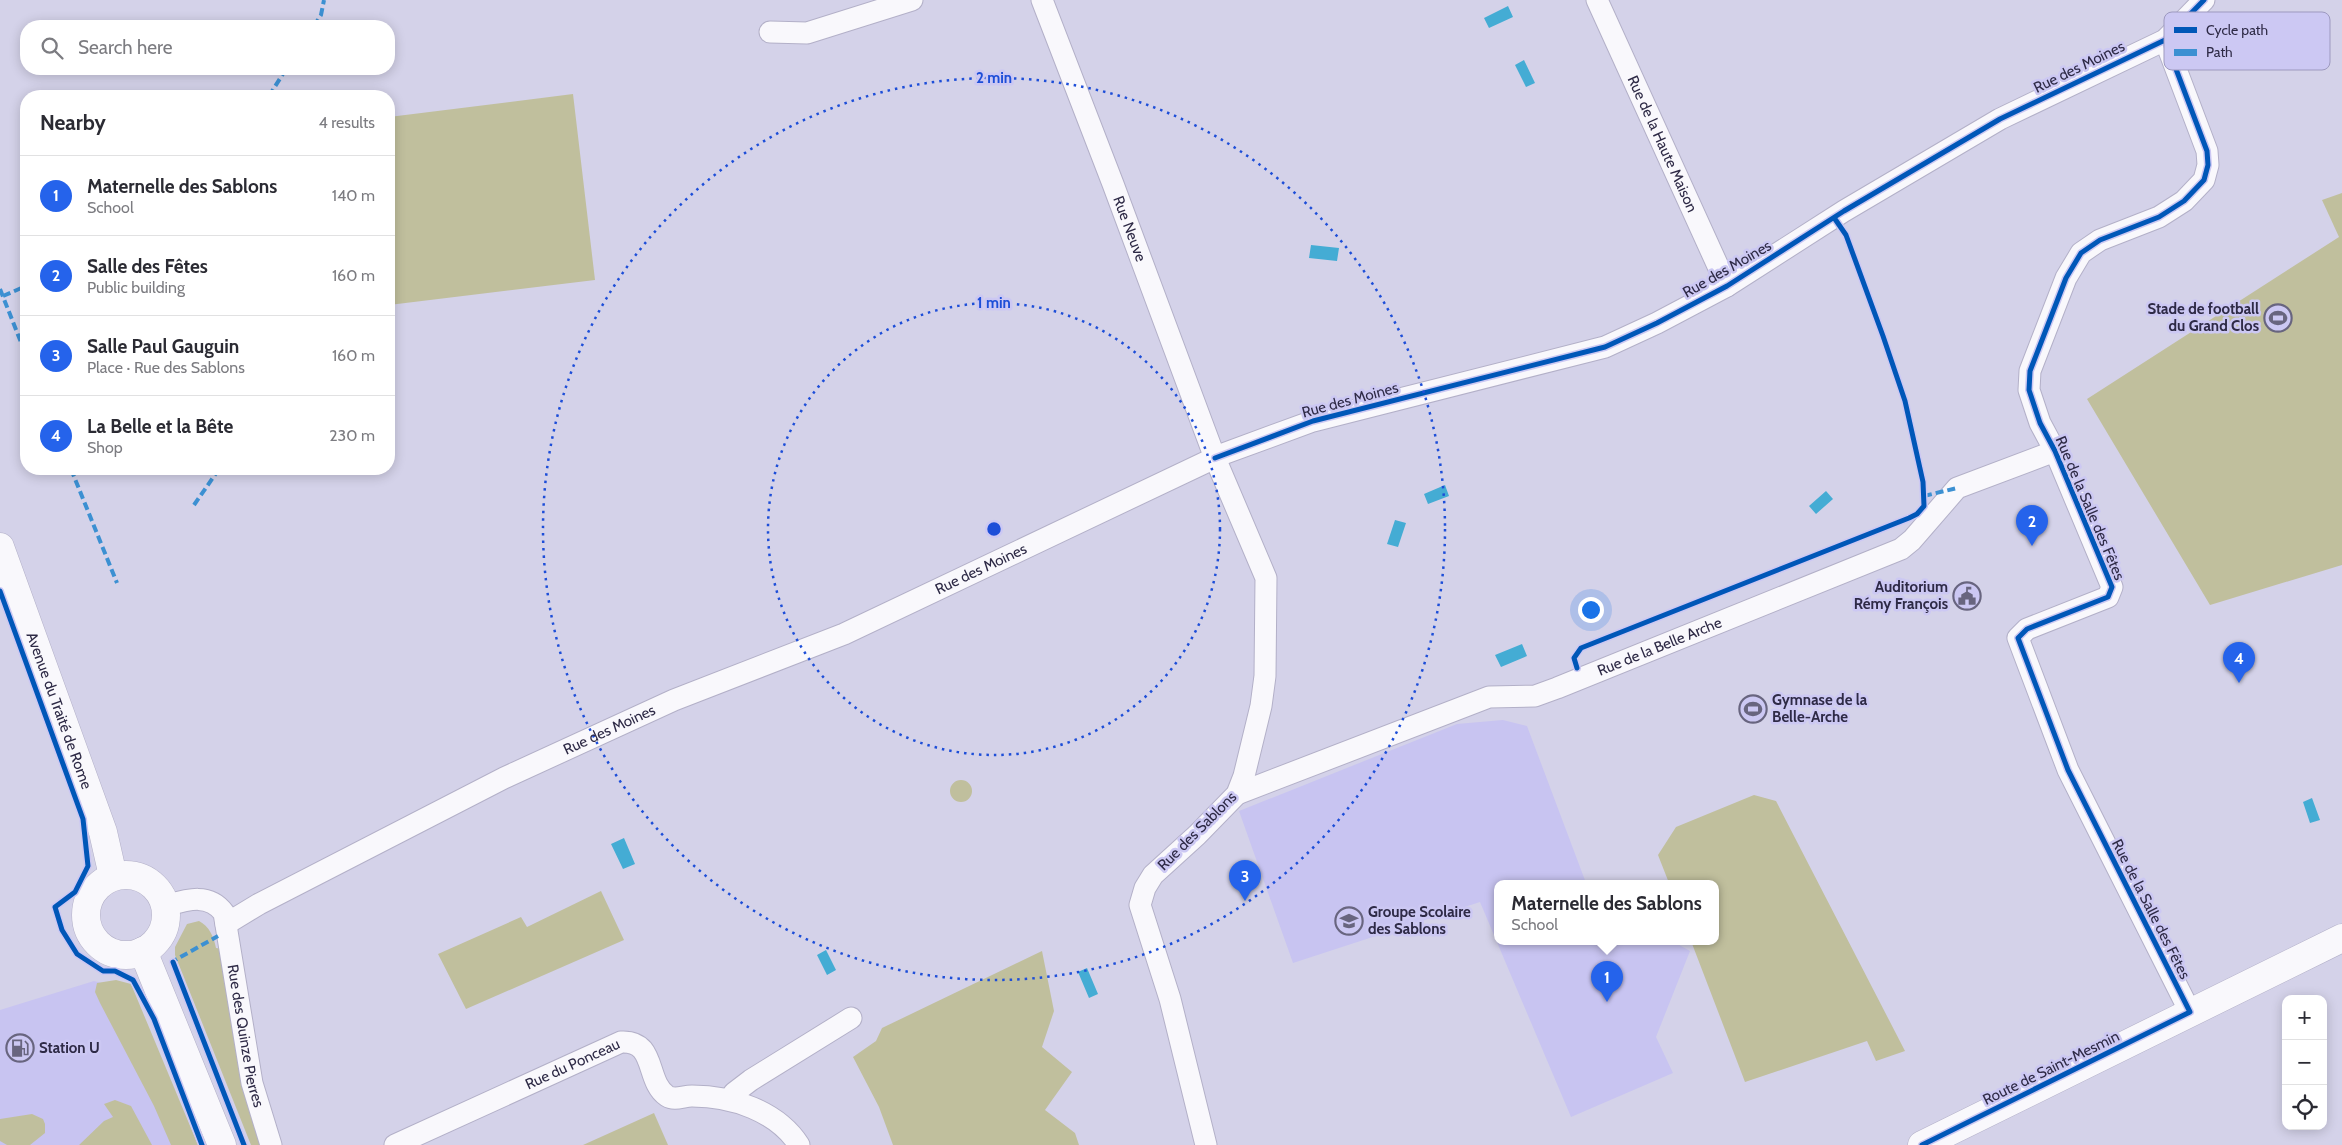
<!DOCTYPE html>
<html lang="en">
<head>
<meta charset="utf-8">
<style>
	:root { --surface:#fff; --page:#f2f2f3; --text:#2b2b33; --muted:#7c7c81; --line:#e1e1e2; --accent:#2563eb }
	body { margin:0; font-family:Cabin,sans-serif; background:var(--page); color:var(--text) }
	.controls { position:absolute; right:15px; bottom:15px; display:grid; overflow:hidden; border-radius:10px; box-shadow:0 2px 12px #0003 }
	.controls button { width:45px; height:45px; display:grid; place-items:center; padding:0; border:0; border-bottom:1px solid var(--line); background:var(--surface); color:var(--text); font:25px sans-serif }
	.you { position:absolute; left:1590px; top:609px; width:18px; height:18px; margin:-12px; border:4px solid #fff; border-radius:50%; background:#1a73e8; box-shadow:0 0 0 8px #1a73e833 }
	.badge { display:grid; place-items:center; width:32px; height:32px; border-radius:50%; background:var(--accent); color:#fff; font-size:16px; font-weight:700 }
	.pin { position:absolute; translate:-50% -41px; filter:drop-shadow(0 1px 2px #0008) }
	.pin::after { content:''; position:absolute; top:26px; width:18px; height:15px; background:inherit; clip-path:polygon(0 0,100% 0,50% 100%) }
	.popup { position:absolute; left:1494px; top:880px; width:225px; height:65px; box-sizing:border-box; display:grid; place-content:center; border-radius:10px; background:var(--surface); filter:drop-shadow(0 1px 4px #0005); font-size:16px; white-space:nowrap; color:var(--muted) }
	.popup b { font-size:19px; color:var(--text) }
	.popup::after { content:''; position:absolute; left:50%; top:100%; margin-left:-10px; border:10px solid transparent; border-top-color:var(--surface) }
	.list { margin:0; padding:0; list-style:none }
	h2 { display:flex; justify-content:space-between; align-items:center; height:65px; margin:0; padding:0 20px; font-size:21px }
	h2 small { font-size:16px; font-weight:400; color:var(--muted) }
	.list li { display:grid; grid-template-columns:32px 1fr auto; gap:15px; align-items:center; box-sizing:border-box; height:80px; padding:0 20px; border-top:1px solid var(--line) }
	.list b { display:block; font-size:19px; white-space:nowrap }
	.list p { margin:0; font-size:16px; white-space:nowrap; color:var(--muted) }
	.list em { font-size:16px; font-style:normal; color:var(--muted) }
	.icon { flex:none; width:28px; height:28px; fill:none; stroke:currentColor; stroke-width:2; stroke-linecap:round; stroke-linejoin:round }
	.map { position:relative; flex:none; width:2342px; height:1145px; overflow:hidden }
	.search { position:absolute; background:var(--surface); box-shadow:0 2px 12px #0003; left:20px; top:20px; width:375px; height:55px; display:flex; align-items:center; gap:12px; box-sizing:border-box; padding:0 18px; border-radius:20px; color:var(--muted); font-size:19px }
	.panel { position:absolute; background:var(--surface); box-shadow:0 2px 12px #0003; left:20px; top:90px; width:375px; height:385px; border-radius:20px }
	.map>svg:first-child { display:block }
	.built { fill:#c8c4f1 }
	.green { fill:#c0bf9d }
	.water { fill:#44acd4 }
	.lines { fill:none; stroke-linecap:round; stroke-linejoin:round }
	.minor-casing { stroke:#b3b0c8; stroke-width:23 }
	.major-casing { stroke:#b3b0c8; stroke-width:29 }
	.minor { stroke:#f9f8fc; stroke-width:21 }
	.major { stroke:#f9f8fc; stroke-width:28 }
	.quiet { stroke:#3c90d2; stroke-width:4; stroke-dasharray:8 4; stroke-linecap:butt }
	.cycleway-casing { stroke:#ccc8f3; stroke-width:8 }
	.cycleway { stroke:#0057b8; stroke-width:5 }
	.ring { fill:none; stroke:#1d4ed8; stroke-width:2.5; stroke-dasharray:2.5 5 }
	.labels { text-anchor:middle; stroke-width:5; stroke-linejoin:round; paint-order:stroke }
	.street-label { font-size:15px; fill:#2e2a46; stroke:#ccc8f3 }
	.poi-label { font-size:15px; font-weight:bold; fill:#2e2a46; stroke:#ccc8f3; text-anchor:start }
	.key { fill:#ccc8f3; stroke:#9d99bf; stroke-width:1 }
	.key-label { font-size:14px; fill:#2e2a46 }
	.centre { fill:#1d4ed8; stroke:#ccc8f3; stroke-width:2.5 }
	.ring-label { font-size:15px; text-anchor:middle; font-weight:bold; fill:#1d4ed8; stroke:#ccc8f3; stroke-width:5; stroke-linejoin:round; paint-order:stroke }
</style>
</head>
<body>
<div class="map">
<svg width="2342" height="1145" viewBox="0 0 2342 1145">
	<rect width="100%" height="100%" fill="#d4d2e9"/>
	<path class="built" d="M1503,720L1527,726L1586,883H1498V941H1672L1690,951L1656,1037L1673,1073L1571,1117L1480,902L1293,963L1239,811L1457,724Z
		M94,981L110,985L179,1145H0V1010Z"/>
	<path class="green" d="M573,94L595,280L389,305V117Z
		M2342,193V565L2210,605L2087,399L2339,237L2322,200Z
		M950 791a11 11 0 1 1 22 0a11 11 0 1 1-22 0Z
		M1754,795L1776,801L1905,1051L1876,1061L1867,1041L1745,1082L1691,941H1716V883H1669L1658,855L1676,827Z
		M601,891L624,940L466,1009L438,954L521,917L527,927Z
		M199,921C209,926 214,937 216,948L223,949L265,1145H251L175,955V947L187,924Z
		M1042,951L1054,1011L1042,1047L1072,1072L1045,1110L1075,1133L1079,1145H893L879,1107L853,1057L876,1041L882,1028Z
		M116,980L131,984L198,1145H171L154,1106L100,1003L95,992L97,983Z
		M115,1100L131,1106L152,1145H79L104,1121L113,1117L104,1104Z
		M654,1113L668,1145H583Z
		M32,1114L43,1119L45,1124V1133L30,1145H7L0,1141V1119Z"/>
	<path class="water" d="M1508,6L1513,17L1489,28L1484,18Z
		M1524,60L1535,83L1526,87L1515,65Z
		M1311,245L1339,248L1337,261L1309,258Z
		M1445,485L1449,496L1428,504L1424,494Z
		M1826,491L1833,499L1816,514L1809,506Z
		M1395,520L1406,523L1398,547L1387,544Z
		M1522,644L1527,656L1501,667L1495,655Z
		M2312,798L2320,820L2310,823L2303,802Z
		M624,838L635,864L623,869L611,844Z
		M826,950L836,970L827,975L817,955Z
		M1087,968L1098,994L1089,998L1078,972Z"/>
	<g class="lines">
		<g class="minor-casing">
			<g id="minor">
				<path id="s1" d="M1042,0L1113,184L1215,458L1266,578L1265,676L1261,706L1244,776L1237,794L1197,835L1153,875L1145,888L1140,905L1170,999L1206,1145"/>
				<path id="s2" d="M1597,0L1727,286"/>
				<path d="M770,32L807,33L912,0"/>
				<path d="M2165,40L2207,151L2208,165L2204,180L2184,201L2159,217L2100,240L2081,253L2066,278L2030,371L2029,390L2040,423L2055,451L2112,587L2108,597L2027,629L2018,638L2068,770L2190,1012"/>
				<path id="s3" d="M1237,794L1489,697L1535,696L1557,688L1901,549L1912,540L1957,488L2055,451"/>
				<path id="s4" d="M166,906C186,900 209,892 224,913L252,1083L271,1145"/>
				<path id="s5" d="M226,924L259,904L504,778L674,700L844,634L1223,454L1313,421L1605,347L1657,323L1727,286L1844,211L2000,119L2165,40L2204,0"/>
				<path d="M731,1100L734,1093L751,1080L851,1018"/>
				<path id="s6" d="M395,1145L621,1042C657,1040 645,1081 667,1096C675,1101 683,1096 692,1096C732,1096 777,1111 799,1145"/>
			</g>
		</g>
		<g class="major-casing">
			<g id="major">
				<path id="s7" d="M0,547L103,832L113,876"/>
				<circle cx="126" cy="915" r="40"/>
				<path d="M143,951L222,1145"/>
				<path d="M1922,1145L2342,938"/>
			</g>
		</g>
		<use href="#minor" class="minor"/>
		<use href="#major" class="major"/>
		<path class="quiet" d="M314,26L321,15L324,0
			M269,96L286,69
			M0,289L26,355
			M3,296L26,286
			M71,469L117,583
			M1924,496L1957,488
			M194,505L219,469
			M170,963L218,936"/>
		<g class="cycleway-casing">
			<path id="cycleway" d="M1215,458L1313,421L1605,347L1657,323L1727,286L1844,211L2000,119L2165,40L2204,0
				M0,591L83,819L88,866L75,892L55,907L62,930L77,954L103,971H115L133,980L154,1019L202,1145
				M1577,668L1574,658L1581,648L1909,518L1917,514L1924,506L1923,482L1905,401L1883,336L1846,235L1835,219
				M173,962L244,1145
				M1922,1145L2190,1012L2068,770L2018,638L2027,629L2108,597L2112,587L2055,451L2040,423L2029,390L2030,371L2066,278L2081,253L2100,240L2159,217L2184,201L2204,180L2208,165L2207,151L2165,40"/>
		</g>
		<use href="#cycleway" class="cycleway"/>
	</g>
	<g class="ring">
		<circle cx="994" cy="529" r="226"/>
		<circle cx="994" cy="529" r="451"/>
	</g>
	<defs>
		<g id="stadium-ring" transform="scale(1.4375)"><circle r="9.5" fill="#ccc8f3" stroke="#68657f" stroke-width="1.5"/><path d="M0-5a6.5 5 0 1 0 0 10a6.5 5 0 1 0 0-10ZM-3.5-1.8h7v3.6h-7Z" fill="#68657f"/></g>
		<g id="civic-ring" transform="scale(1.4375)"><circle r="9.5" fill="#ccc8f3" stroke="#68657f" stroke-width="1.5"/><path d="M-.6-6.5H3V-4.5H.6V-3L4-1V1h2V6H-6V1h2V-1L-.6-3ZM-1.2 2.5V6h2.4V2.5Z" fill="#68657f"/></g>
		<g id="school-ring" transform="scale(1.4375)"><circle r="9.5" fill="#ccc8f3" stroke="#68657f" stroke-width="1.5"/><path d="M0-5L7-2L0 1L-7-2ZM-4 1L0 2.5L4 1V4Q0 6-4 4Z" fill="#68657f"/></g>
		<g id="fuel-ring" transform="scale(1.4375)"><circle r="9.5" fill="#ccc8f3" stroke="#68657f" stroke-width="1.5"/><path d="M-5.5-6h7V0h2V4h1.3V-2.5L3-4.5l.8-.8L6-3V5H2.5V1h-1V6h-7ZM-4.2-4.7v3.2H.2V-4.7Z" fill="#68657f"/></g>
	</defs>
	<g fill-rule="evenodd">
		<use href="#stadium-ring" x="2278" y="318"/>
		<use href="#civic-ring" x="1967" y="596"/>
		<use href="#stadium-ring" x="1753" y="709"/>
		<use href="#school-ring" x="1349" y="921"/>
		<use href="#fuel-ring" x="20" y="1048"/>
	</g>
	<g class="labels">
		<g class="street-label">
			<text transform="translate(2079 67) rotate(-26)" y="5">Rue des Moines</text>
			<text dy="5" stroke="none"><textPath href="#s2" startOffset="158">Rue de la Haute Maison</textPath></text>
			<text dy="5" stroke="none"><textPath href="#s1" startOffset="245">Rue Neuve</textPath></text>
			<text transform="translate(1727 269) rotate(-30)" y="5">Rue des Moines</text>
			<text transform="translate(1350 400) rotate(-15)" y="5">Rue des Moines</text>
			<text transform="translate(2090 508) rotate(67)" y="5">Rue de la Salle des Fêtes</text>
			<text dy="5" stroke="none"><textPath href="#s5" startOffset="835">Rue des Moines</textPath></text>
			<text dy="5" stroke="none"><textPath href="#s3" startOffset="450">Rue de la Belle Arche</textPath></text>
			<text dy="5" stroke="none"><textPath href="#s7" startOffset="174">Avenue du Traité de Rome</textPath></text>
			<text dy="5" stroke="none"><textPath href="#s5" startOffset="430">Rue des Moines</textPath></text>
			<text transform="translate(1197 831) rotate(-45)" y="5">Rue des Sablons</text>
			<text transform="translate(2151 909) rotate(63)" y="5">Rue de la Salle des Fêtes</text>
			<text dy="5" stroke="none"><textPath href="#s4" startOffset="188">Rue des Quinze Pierres</textPath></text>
			<text dy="5" stroke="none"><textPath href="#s6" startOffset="195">Rue du Ponceau</textPath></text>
			<text transform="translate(2051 1068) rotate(-26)" y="5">Route de Saint-Mesmin</text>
		</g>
		<g class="poi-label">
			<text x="2259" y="314" text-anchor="end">Stade de football<tspan x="2259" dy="17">du Grand Clos</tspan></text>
			<text x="1948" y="592" text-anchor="end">Auditorium<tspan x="1948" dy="17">Rémy François</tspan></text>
			<text x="1772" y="705">Gymnase de la<tspan x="1772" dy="17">Belle-Arche</tspan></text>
			<text x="1368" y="917">Groupe Scolaire<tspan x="1368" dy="17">des Sablons</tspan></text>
			<text x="39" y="1053">Station U</text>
		</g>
	</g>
	<rect x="2164" y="12" width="166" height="58" rx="8" class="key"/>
	<rect x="2174" y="27" width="23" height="6" fill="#0057b8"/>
	<rect x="2174" y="49" width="23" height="7" fill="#3c90d2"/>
	<g class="key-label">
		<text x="2206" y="35">Cycle path</text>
		<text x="2206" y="57">Path</text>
	</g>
	<circle cx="994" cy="529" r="8" class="centre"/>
	<g class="ring-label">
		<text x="994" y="83">2 min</text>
		<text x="994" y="308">1 min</text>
	</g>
</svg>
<div class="controls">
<button>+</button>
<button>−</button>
<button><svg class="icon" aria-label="locate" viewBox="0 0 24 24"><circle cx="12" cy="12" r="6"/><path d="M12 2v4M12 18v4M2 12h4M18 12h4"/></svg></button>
</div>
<div class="you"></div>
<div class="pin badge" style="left:1607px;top:1002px">1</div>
<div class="popup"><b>Maternelle des Sablons</b>School</div>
<div class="pin badge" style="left:2032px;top:546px">2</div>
<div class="pin badge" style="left:1245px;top:901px">3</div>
<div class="pin badge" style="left:2239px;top:683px">4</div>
<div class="search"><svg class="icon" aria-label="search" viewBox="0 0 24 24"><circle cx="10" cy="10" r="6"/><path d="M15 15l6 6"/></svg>Search here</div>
<section class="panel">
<h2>Nearby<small>4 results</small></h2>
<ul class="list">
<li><span class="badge">1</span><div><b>Maternelle des Sablons</b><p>School</p></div><em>140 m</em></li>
<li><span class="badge">2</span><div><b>Salle des Fêtes</b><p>Public building</p></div><em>160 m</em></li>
<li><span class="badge">3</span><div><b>Salle Paul Gauguin</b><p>Place · Rue des Sablons</p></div><em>160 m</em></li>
<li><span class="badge">4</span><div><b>La Belle et la Bête</b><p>Shop</p></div><em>230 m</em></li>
</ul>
</section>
</div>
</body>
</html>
